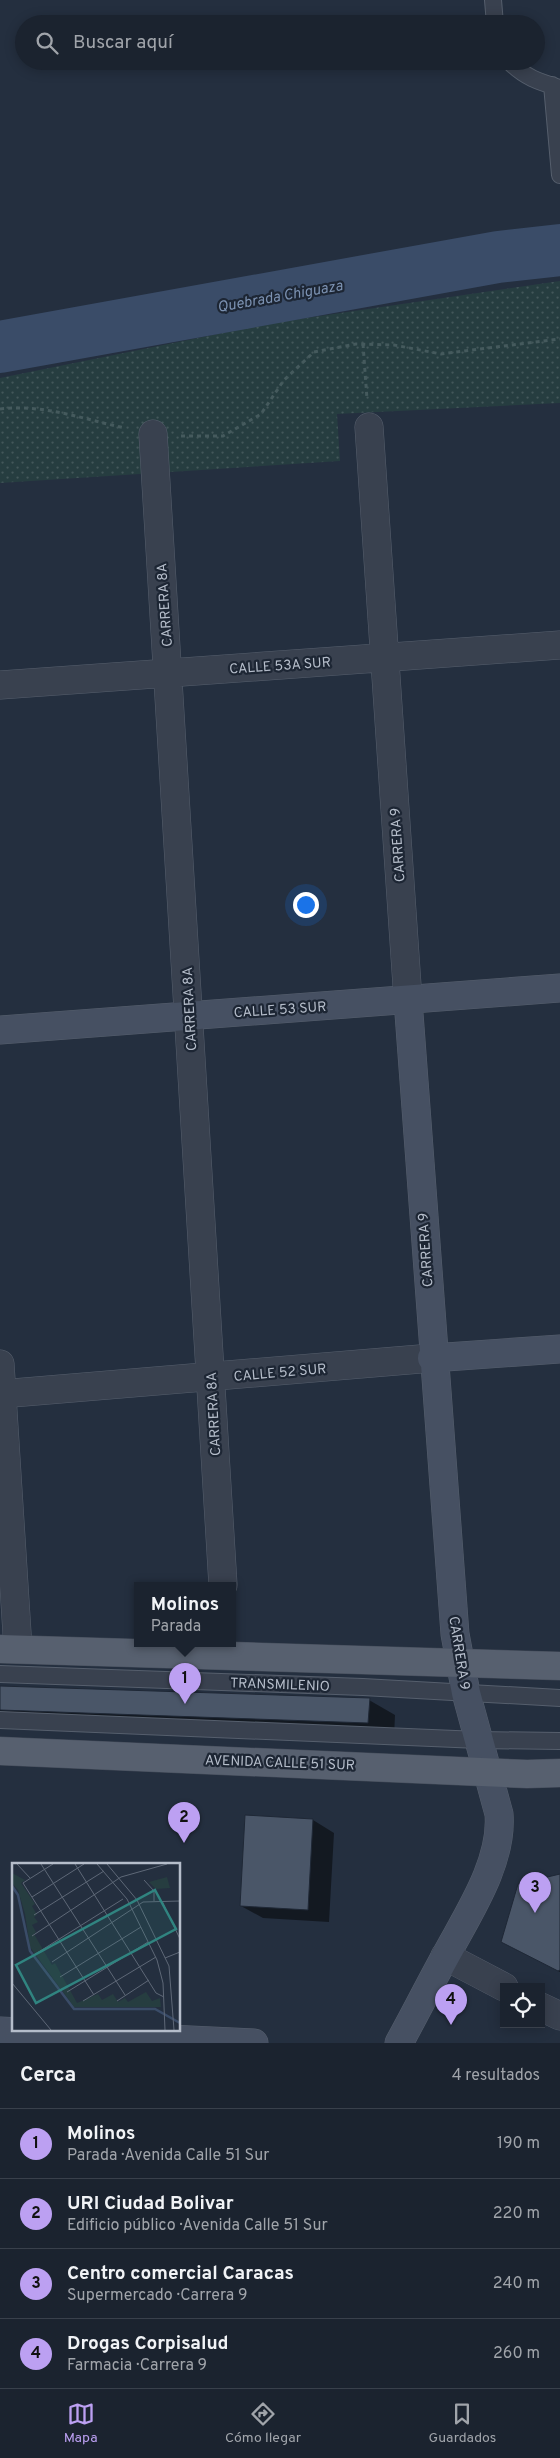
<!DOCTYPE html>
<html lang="es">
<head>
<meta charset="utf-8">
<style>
	:root { --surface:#1b232f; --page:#282f3b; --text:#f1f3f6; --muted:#a0a4aa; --line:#39404b; --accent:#bca0f2 }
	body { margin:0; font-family:Overpass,sans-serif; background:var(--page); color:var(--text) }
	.controls { position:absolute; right:15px; bottom:15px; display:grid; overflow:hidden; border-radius:0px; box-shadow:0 2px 12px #0003 }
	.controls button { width:45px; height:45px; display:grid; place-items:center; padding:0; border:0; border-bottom:1px solid var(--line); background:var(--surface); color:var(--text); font:25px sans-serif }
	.you { position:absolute; left:305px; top:904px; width:18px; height:18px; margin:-12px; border:4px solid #fff; border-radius:50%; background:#1a73e8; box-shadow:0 0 0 8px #1a73e833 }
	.badge { display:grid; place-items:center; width:32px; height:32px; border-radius:50%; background:var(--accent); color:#111; font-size:16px; font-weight:700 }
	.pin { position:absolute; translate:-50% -41px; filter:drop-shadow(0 1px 2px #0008) }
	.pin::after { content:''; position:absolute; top:26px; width:18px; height:15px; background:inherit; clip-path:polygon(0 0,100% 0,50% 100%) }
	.popup { position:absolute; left:134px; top:1582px; width:102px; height:65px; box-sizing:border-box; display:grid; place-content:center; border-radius:0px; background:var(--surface); filter:drop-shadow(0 1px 4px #0005); font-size:16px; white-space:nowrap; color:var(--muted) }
	.popup b { font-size:19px; color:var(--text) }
	.popup::after { content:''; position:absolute; left:50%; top:100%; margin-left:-10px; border:10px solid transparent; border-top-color:var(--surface) }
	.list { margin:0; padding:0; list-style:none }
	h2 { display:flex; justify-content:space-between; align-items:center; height:65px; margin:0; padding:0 20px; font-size:21px }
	h2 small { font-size:16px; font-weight:400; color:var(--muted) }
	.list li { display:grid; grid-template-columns:32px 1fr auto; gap:15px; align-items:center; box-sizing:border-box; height:70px; padding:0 20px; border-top:1px solid var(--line) }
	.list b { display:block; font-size:19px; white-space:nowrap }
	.list p { margin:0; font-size:16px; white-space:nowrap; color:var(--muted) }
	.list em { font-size:16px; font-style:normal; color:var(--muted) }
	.icon { flex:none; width:28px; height:28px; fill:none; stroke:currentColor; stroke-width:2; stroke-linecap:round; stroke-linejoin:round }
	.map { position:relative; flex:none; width:560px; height:2043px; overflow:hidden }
	.search { position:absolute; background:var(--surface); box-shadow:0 2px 12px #0003; left:15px; right:15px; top:15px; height:55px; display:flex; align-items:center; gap:12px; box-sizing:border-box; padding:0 18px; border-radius:28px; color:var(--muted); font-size:19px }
	.sheet { height:345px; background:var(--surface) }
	nav { display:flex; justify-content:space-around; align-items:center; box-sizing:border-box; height:70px; border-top:1px solid var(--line); background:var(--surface); font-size:14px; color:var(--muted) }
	nav a { display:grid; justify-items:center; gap:2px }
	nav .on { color:var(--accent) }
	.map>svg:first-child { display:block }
	.green { fill:url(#green-dots) }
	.shadow { fill:#0007 }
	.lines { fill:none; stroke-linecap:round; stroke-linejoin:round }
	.river { stroke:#3a4c68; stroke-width:52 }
	.building { fill:#4a5668; stroke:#1f2836 }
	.lane-casing { stroke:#565f6d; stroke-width:18 }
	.street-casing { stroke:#565f6d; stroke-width:29 }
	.secondary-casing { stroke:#565f6d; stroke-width:29 }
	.primary-casing { stroke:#424a58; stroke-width:29 }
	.path { stroke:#455a5d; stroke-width:3; stroke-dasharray:4 4; stroke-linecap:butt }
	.lane { stroke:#39414f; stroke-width:16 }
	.street { stroke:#39414f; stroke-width:28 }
	.secondary { stroke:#465062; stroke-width:28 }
	.primary { stroke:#57606f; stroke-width:28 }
	.labels { text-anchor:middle; stroke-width:4.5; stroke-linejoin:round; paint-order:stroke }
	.street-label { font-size:14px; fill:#b5bdca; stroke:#1d2634 }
	.water-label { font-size:15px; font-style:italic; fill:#7c92b2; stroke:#1d2634 }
	.inset-river { fill:none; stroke:#3a4c68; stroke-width:2.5 }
	.inset-road { fill:none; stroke:#5e6877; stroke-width:1 }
	.view { fill:#308480; fill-opacity:0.15; stroke:#308480; stroke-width:2.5 }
	.inset-edge { fill:none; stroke:#b5bdca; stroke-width:2.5 }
</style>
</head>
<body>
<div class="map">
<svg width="560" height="2043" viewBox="0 0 560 2043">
	<defs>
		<pattern id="green-dots" width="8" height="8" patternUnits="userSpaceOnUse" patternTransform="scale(1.25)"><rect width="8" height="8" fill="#263d40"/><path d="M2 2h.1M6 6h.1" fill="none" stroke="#43575a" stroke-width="1.8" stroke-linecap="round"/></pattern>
	</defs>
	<rect width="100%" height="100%" fill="#242f3f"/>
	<path class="green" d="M560,281V403L337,414L340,461L0,483V378L272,323Z"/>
	<path class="shadow" d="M0,1687L369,1700L395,1715L394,1738L0,1724Z
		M313,1820L334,1833L329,1922L263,1918L241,1906Z
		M560,1876V1972L503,1942Z"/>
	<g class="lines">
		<path class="river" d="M0,347L498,257L560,250"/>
	</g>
	<path class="building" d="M0,1686L370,1698L368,1723L0,1710Z
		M245,1815L313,1819L308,1910L240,1906Z
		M560,1874V1970L558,1971L501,1942L518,1884Z"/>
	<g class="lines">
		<g class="lane-casing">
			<path id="lane" d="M493,0L495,24
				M509,61C524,77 539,82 560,88
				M552,85L560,175
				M0,1674L363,1687L560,1698
				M0,1720L479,1740L560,1741"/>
		</g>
		<g class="street-casing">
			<path id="street" d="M369,427L408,1000
				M153,434L223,1585
				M0,685L560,645
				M0,1364L18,1649
				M0,1394L432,1358
				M445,1956L504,1987
				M541,2007L560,2016"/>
		</g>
		<g class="secondary-casing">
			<path id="secondary" d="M0,1030L560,988
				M432,1358L560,1349
				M0,2031L254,2043
				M399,2043C415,2014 430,1984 446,1955C468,1914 503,1862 499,1814L466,1693L455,1634L408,1000"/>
		</g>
		<g class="primary-casing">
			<path id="primary" d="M0,1649L560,1666
				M0,1751L527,1774L560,1773"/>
		</g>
		<path class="path" d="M363,344L367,399
			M0,409C45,404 82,419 125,428
			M181,436H223L261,414L284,380L314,352L356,344L394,345L441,354L560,339"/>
		<use href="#lane" class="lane"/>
		<use href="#street" class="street"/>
		<use href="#secondary" class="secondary"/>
		<use href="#primary" class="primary"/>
	</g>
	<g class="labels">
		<g class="street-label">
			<text transform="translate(164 605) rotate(-94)" y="5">CARRERA 8A</text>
			<text transform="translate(280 665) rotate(-4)" y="5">CALLE 53A SUR</text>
			<text transform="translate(397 845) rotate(-94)" y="5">CARRERA 9</text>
			<text transform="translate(189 1009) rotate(-93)" y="5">CARRERA 8A</text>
			<text transform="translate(280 1009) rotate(-4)" y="5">CALLE 53 SUR</text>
			<text transform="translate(425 1250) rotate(-94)" y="5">CARRERA 9</text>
			<text transform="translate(280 1372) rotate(-5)" y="5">CALLE 52 SUR</text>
			<text transform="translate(213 1414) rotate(-93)" y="5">CARRERA 8A</text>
			<text transform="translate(460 1653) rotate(81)" y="5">CARRERA 9</text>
			<text transform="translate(280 1684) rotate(2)" y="5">TRANSMILENIO</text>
			<text transform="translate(280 1762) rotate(2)" y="5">AVENIDA CALLE 51 SUR</text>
		</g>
		<g class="water-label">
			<text transform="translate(280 296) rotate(-10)" y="5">Quebrada Chiguaza</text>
		</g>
	</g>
	<g transform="translate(12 1863)">
		<rect width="168" height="168" fill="#242f3f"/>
		<path d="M0,10L13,17L9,20L23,41L20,43L25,52L22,54L26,59L20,62L24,69L22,71L40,102L43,100L65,140L86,131L90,137L101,131L106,139L113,135L116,139L134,129L140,138L148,135L149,144H62L18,84L13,51L6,27L0,20ZM155,14L158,25L144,26L137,19Z" fill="#263d40"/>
		<path class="inset-river" d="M0,23L6,32L18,88L62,146H143L168,160"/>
		<path class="inset-road" d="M5,1L18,15M29,1L113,132M41,1L11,20L82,132M63,1L144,130L152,134M85,1L115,36L145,97L151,120L153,167M95,1L125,37L157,103L162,167M132,17L142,28V38M20,34L72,1M150,38L168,76M22,52L92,8M20,73L109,14L155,1M17,95L111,36M153,95L168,89M40,99L131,39L168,38M48,114L129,64M0,120L39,167M55,129L136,79M71,138L144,94M105,138L137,117"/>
		<path class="view" d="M143,27L164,66L24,140L4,102Z"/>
		<rect width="168" height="168" class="inset-edge"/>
	</g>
</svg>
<div class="controls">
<button><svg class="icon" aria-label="locate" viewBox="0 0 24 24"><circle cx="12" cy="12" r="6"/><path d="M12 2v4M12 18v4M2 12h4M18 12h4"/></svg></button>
</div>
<div class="you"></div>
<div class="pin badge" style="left:185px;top:1704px">1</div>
<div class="popup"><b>Molinos</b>Parada</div>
<div class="pin badge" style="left:184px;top:1843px">2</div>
<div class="pin badge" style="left:535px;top:1913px">3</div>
<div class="pin badge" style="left:451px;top:2025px">4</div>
<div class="search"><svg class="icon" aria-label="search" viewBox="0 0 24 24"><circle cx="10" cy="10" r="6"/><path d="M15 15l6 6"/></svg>Buscar aquí</div>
</div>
<section class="sheet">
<h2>Cerca<small>4 resultados</small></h2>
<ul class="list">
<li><span class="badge">1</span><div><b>Molinos</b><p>Parada · Avenida Calle 51 Sur</p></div><em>190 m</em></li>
<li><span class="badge">2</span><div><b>URI Ciudad Bolivar</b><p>Edificio público · Avenida Calle 51 Sur</p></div><em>220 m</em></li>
<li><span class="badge">3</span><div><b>Centro comercial Caracas</b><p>Supermercado · Carrera 9</p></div><em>240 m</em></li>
<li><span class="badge">4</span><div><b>Drogas Corpisalud</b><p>Farmacia · Carrera 9</p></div><em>260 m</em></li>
</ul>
</section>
<nav>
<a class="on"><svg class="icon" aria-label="map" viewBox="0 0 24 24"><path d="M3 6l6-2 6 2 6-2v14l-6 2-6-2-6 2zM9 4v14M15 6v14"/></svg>Mapa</a>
<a><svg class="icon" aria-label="directions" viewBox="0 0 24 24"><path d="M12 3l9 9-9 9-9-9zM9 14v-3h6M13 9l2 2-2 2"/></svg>Cómo llegar</a>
<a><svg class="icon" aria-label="saved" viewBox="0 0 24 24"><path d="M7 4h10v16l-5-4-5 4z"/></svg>Guardados</a>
</nav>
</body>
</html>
